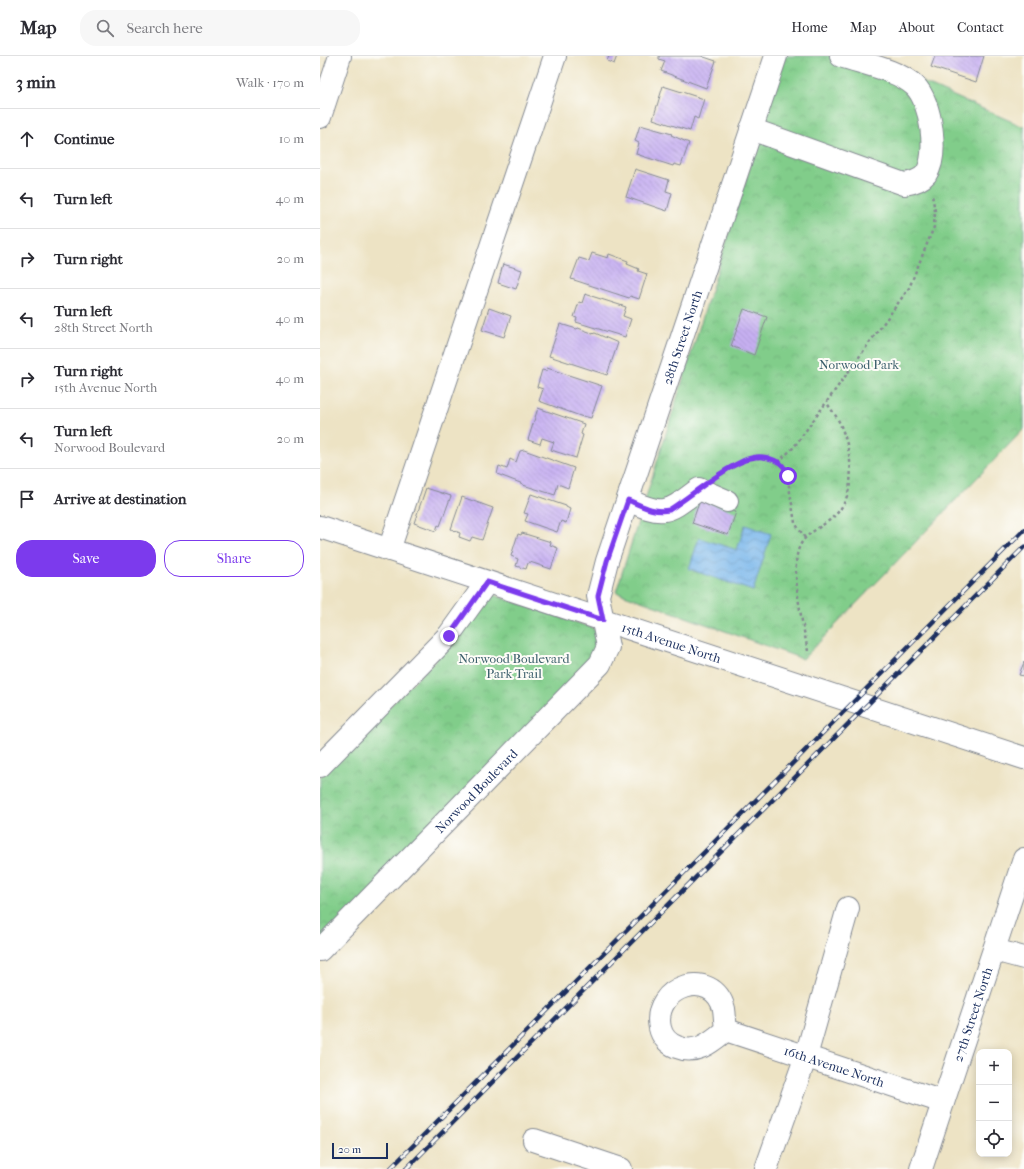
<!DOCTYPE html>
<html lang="en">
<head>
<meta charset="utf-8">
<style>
	:root { --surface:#fff; --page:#f7f7f7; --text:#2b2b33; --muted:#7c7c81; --line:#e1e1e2; --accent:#7c3aed }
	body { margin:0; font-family:"IM FELL French Canon",serif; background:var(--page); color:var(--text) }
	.controls { position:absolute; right:12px; bottom:12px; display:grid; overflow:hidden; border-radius:8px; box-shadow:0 2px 10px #0003 }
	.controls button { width:36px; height:36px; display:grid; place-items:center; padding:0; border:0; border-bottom:1px solid var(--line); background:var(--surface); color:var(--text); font:20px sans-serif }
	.scale { position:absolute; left:12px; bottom:10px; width:56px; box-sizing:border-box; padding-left:4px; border:2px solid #1b2f5e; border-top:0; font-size:11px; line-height:14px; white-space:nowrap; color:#1b2f5e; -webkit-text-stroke:3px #fdfcf7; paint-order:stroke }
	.stop { position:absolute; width:12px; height:12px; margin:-9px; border:3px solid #7c3aed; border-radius:50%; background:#fff }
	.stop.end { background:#7c3aed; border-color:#fff; box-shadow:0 1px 4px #0008 }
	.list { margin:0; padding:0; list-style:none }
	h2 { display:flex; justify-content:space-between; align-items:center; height:52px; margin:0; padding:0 16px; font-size:17px }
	h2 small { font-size:13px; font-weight:400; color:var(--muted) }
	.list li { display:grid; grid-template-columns:26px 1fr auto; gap:12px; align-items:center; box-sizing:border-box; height:60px; padding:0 16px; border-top:1px solid var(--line) }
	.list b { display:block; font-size:15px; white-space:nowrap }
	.list p { margin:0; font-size:13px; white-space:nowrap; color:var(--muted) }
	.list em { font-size:13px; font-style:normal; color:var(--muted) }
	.actions { display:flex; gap:8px; padding:12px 16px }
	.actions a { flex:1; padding:9px 0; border:1px solid var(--accent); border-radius:16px; text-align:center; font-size:14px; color:var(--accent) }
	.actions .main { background:var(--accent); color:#fff }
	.icon { flex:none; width:22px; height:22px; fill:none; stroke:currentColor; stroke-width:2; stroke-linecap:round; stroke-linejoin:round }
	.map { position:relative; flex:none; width:704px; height:1113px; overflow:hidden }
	header { display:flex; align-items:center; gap:24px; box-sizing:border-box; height:56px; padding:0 20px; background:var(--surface); border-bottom:1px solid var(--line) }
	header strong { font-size:19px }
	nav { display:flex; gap:22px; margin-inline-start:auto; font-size:14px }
	.search { width:280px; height:36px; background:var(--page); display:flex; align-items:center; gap:10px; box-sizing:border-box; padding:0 14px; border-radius:16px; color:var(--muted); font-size:15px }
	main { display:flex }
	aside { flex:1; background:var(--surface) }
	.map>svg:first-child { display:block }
	.park { fill:url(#park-crowns); stroke:#4e7e74 }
	.water { fill:url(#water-waves); stroke:#4a72a4 }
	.building { fill:url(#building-back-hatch) }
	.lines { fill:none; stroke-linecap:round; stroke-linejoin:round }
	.minor-casing { stroke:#848991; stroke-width:24 }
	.path { stroke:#848991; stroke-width:2.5; stroke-dasharray:3 3; stroke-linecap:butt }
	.minor { stroke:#fff; stroke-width:22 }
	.rail-casing { stroke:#1b2f5e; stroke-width:4.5 }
	.rail { stroke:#fdfcf7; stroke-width:3; stroke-dasharray:9; stroke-linecap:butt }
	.route { stroke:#7c3aed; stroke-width:5 }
	.labels { text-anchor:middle; stroke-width:4; stroke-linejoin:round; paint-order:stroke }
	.street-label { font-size:13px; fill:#1b2f5e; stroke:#fdfcf7 }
	.park-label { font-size:13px; fill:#3a5e6b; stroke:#fdfcf7 }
</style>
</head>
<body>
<header>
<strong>Map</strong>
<div class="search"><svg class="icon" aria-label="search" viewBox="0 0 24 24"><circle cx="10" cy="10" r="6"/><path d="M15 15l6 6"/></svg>Search here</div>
<nav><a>Home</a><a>Map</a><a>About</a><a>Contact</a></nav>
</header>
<main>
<aside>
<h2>3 min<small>Walk · 170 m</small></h2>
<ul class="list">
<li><svg class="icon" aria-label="ahead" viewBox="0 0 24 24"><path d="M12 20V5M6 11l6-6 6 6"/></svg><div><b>Continue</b></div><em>10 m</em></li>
<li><svg class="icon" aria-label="left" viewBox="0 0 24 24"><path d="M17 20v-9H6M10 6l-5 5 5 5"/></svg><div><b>Turn left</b></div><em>40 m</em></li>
<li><svg class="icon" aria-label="right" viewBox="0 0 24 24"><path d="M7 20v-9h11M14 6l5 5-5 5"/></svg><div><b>Turn right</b></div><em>20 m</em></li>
<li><svg class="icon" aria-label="left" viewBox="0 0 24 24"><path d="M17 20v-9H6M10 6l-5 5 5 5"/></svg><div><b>Turn left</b><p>28th Street North</p></div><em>40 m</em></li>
<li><svg class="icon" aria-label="right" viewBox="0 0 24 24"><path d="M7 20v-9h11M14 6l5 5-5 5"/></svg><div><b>Turn right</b><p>15th Avenue North</p></div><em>40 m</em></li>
<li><svg class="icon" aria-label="left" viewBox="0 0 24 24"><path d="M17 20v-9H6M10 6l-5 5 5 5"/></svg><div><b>Turn left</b><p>Norwood Boulevard</p></div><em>20 m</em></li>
<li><svg class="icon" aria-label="arrive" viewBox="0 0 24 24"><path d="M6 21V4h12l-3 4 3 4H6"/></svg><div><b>Arrive at destination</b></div></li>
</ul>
<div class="actions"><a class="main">Save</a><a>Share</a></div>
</aside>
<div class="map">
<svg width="704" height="1113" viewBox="0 0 704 1113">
	<defs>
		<pattern id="park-crowns" width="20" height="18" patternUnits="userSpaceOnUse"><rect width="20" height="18" fill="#81cd8a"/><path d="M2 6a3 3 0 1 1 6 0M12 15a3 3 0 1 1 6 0" fill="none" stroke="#6fb07a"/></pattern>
		<pattern id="water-waves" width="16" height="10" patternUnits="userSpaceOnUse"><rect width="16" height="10" fill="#78b6eb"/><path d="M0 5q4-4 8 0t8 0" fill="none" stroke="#6294c2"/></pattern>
		<pattern id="building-back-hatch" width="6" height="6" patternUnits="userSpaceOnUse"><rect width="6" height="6" fill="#c7b0f2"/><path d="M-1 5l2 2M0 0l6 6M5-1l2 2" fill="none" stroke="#a190c7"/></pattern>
	</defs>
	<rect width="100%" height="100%" fill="#fdfcf7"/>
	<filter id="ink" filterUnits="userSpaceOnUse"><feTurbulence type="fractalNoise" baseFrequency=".025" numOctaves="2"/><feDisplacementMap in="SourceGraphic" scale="8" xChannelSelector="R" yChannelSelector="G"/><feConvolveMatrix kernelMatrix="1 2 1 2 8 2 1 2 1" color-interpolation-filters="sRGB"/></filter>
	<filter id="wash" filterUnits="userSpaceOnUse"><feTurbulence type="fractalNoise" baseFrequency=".012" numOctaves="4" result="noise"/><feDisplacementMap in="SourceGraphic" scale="16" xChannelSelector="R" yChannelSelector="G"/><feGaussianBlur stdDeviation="0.9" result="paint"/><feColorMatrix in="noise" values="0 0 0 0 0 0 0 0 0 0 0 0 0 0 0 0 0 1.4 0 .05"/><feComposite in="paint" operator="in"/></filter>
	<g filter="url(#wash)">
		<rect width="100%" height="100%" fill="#ede3c4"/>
		<path class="park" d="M465,0H543L704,71V373L483,603L296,536Z
			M171,538L273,572L288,591L0,894V721L141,578Z"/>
		<path class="water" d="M425,469L451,478L433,535L369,513L379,482L417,494Z"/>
		<g id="blocks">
			<path class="building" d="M289,0H297L294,8L287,5Z
				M339,0H381L396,5L386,32L341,15L345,5L339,3Z
				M615,0H664L656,26L611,11Z
				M343,30L384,43L378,63L374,61L370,75L333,63Z
				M320,69L352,78L351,79L369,87L361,110L354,108L353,110L316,98L319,87L315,85Z
				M315,113L349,124L346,135L352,137L347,155L306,141Z
				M272,197L288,202L289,198L308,205L307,208L319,213L318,215L327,218L319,243L310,240L309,242L251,223L259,202L269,205Z
				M183,208L202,214L196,233L178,227Z
				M265,238L306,251L303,260L311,263L305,281L256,266L257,262L254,261L259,246L262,247Z
				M169,252L191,260L184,281L162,274Z
				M424,253L447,261L434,299L411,290Z
				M240,268L257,273L258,272L272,277V278L275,277L298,287L287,319L229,300Z
				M227,312L282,330L271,362L263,360V361L219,345L223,333L217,331L222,314L226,315Z
				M218,352L264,368L261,378L263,379L256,402L231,394L234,386L222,382L220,388L208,384Z
				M204,394L254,412L248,432L238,428L235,439L203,429V428L177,418L179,410L187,413L190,403L196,406L200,395Z
				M106,432L131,440L120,470L118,469L116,475L94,467Z
				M211,438L246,450V451L250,453L246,467L241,465L237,476L205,465L208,458L204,457Z
				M142,441L173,452L162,484L152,481L150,485L139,481L140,477L131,473Z
				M380,444L416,456L408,479L372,467Z
				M202,477L231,486L230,489L238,492L231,513L210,506L208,507L206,513L196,510L198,503L191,500L198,478L201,479Z
				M704,606V620L699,619Z"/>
		</g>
	</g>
	<g filter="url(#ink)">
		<use href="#blocks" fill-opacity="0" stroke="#848991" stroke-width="1"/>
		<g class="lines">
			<g class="minor-casing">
				<g id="minor">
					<path d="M0,61L20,0"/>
					<path d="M431,73L584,128C591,127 601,124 606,118C619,99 611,45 595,30C578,14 544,8 521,0"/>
					<path d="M308,444C345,461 347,457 379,433L407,445"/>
					<path id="s1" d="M0,471L704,702"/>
					<path d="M69,494L235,0"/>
					<path d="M0,710L129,579L167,526"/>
					<path id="s2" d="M0,894L280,608L288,591L278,540L287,505L456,0"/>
					<path d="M674,894L704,902"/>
					<path id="s3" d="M406,974C391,986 377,999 357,991C349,988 342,981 340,972C331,930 393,910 404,953C405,960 405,967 406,974L623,1046"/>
					<path d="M214,1084L301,1113"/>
					<path d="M446,1113L486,1000L528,852"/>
					<path id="s4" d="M601,1113L704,803"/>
				</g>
			</g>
			<path class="path" d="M458,406L474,391L589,232L614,171L615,155L612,139
				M399,419C424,405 440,392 466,412L475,467L485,482
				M488,595C483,570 471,517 478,495C483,477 500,473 512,462C539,440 532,395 520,368C517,360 511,354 507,347"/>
			<use href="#minor" class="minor"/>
			<g class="rail-casing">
				<path id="rail" d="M70,1113L704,474
					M86,1113L704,491"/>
			</g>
			<use href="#rail" class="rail"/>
		</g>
	</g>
	<g class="lines" filter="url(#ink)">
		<path class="route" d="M129,580L167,526L283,564L278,540L287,505L308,444C322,450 334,457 349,454C370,441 414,403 436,401C443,400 449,402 454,404C462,407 466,412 468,420"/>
	</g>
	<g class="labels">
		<g class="street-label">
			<text dy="5" stroke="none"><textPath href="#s2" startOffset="743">28th Street North</textPath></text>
			<text dy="5" stroke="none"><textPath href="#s1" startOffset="370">15th Avenue North</textPath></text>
			<text dy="5" stroke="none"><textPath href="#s2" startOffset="223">Norwood Boulevard</textPath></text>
			<text dy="5" stroke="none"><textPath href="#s4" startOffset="163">27th Street North</textPath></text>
			<text dy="5" stroke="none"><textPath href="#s3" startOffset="321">16th Avenue North</textPath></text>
		</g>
		<g class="park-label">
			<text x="539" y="313">Norwood Park</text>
			<text x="194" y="607">Norwood Boulevard<tspan x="194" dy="15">Park Trail</tspan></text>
		</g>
	</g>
</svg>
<div class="controls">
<button>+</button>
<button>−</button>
<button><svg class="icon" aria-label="locate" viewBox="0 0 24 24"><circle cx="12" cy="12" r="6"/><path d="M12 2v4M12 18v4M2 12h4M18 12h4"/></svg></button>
</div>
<div class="scale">20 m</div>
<div class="stop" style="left:468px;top:420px"></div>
<div class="stop end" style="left:129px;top:580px"></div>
</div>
</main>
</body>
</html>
